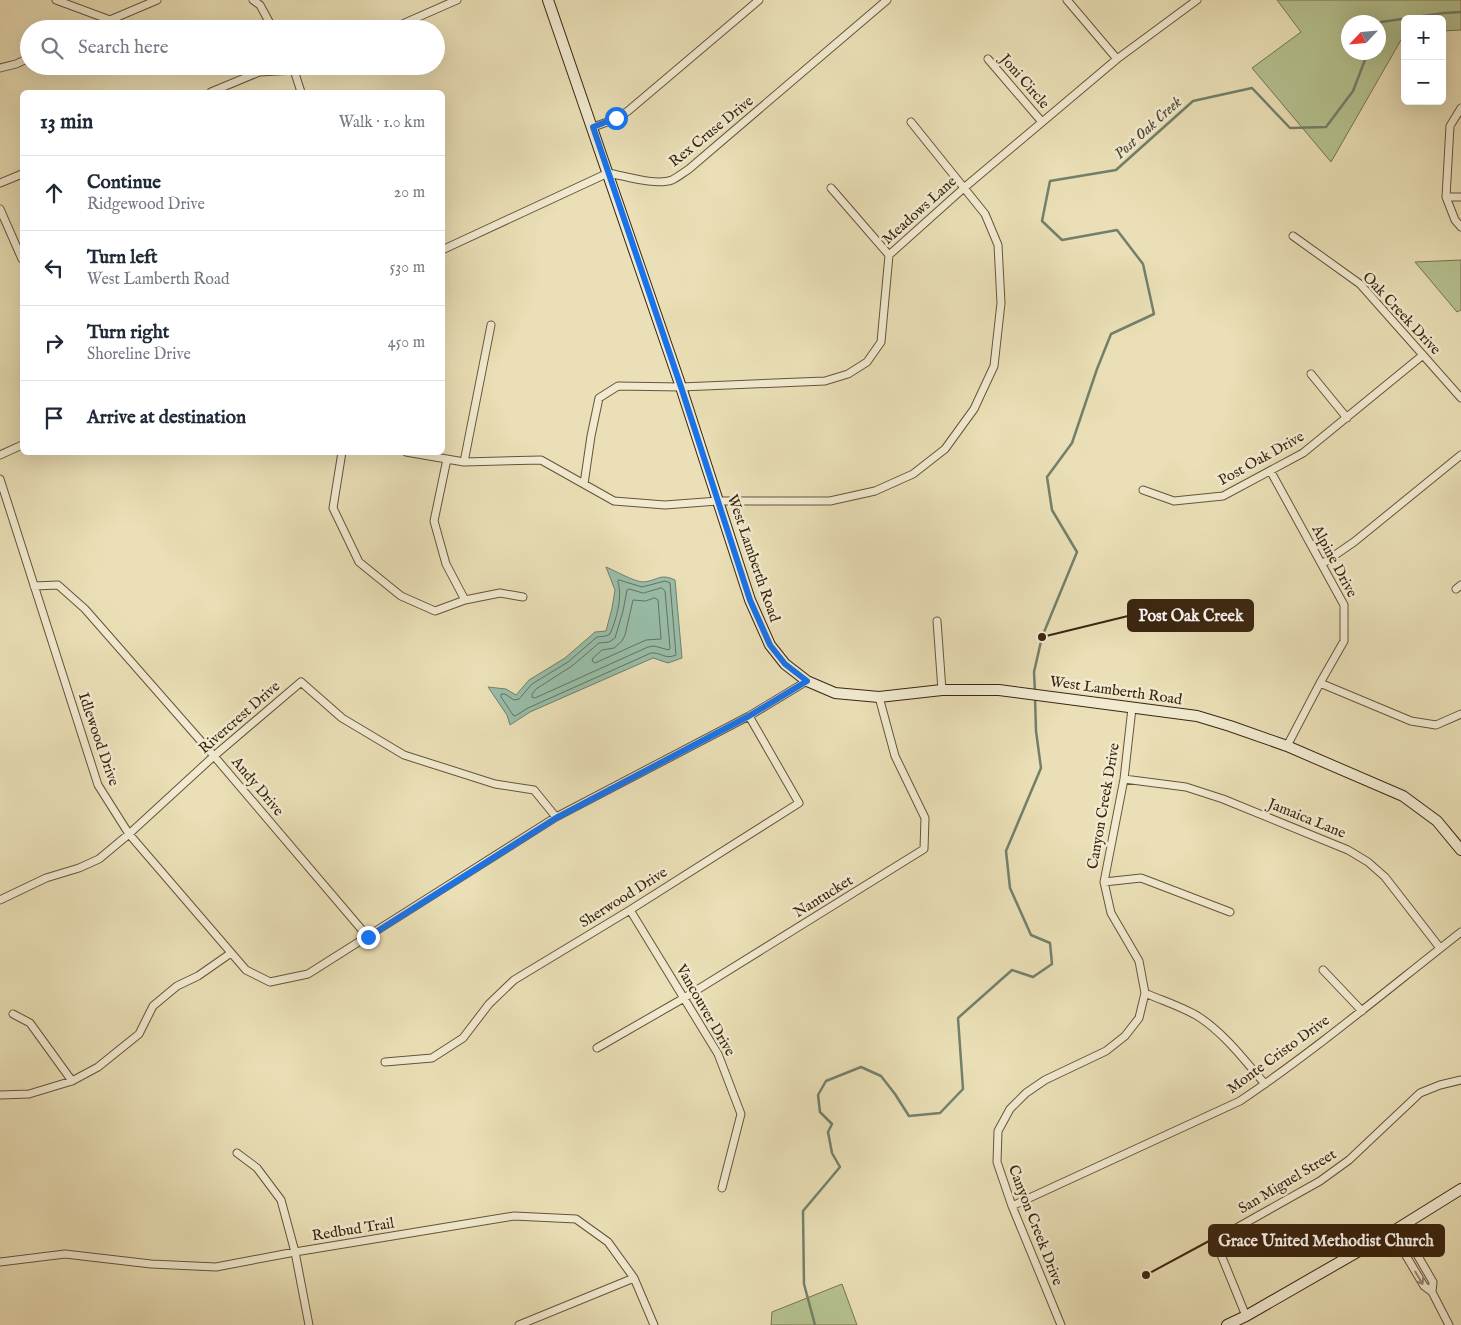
<!DOCTYPE html>
<html lang="en">
<head>
<meta charset="utf-8">
<style>
	:root { --surface:#fff; --page:#f2f2f3; --text:#1f2937; --muted:#747a83; --line:#e0e1e3 }
	body { margin:0; font-family:"IM FELL English",serif; background:var(--page); color:var(--text) }
	.controls { position:absolute; right:15px; top:15px; display:grid; overflow:hidden; border-radius:8px; box-shadow:0 5px 20px #0002 }
	.controls button { width:45px; height:45px; display:grid; place-items:center; padding:0; border:0; border-bottom:1px solid var(--line); background:var(--surface); color:var(--text); font:25px sans-serif }
	.compass { position:absolute; left:1341px; top:15px; width:45px; height:45px; border-radius:50%; background:var(--surface); box-shadow:0 5px 20px #0002; rotate:244deg }
	.stop { position:absolute; width:15px; height:15px; margin:-11px; border:4px solid #1a73e8; border-radius:50%; background:#fff }
	.stop.end { background:#1a73e8; border-color:#fff; box-shadow:0 1px 5px #0008 }
	.list { margin:0; padding:0; list-style:none }
	h2 { display:flex; justify-content:space-between; align-items:center; height:65px; margin:0; padding:0 20px; font-size:21px }
	h2 small { font-size:16px; font-weight:400; color:var(--muted) }
	.list li { display:grid; grid-template-columns:32px 1fr auto; gap:15px; align-items:center; box-sizing:border-box; height:75px; padding:0 20px; border-top:1px solid var(--line) }
	.list b { display:block; font-size:19px; white-space:nowrap }
	.list p { margin:0; font-size:16px; white-space:nowrap; color:var(--muted) }
	.list em { font-size:16px; font-style:normal; color:var(--muted) }
	.icon { flex:none; width:28px; height:28px; fill:none; stroke:currentColor; stroke-width:2; stroke-linecap:round; stroke-linejoin:round }
	.map { position:relative; flex:none; width:1461px; height:1325px; overflow:hidden }
	.search { position:absolute; background:var(--surface); box-shadow:0 5px 20px #0002; left:20px; top:20px; width:425px; height:55px; display:flex; align-items:center; gap:12px; box-sizing:border-box; padding:0 18px; border-radius:28px; color:var(--muted); font-size:19px }
	.panel { position:absolute; background:var(--surface); box-shadow:0 5px 20px #0002; left:20px; top:90px; width:425px; height:365px; border-radius:8px }
	.map>svg:first-child { display:block }
	.green { fill:#b5c290; stroke:#787450; fill-rule:evenodd }
	.water { fill:#98bda9; stroke:#72806b }
	.lines { fill:none; stroke-linecap:round; stroke-linejoin:round }
	.shore { stroke:#69715c; stroke-width:1 }
	.stream { stroke:#72806b; stroke-width:2.5 }
	.street-casing { stroke:#665439; stroke-width:9 }
	.secondary-casing { stroke:#3a250f; stroke-width:12 }
	.street { stroke:#f1ead0; stroke-width:7 }
	.secondary { stroke:#f1ead0; stroke-width:10 }
	.oneway { stroke:#968870 }
	.route { stroke:#1a73e8; stroke-width:6 }
	.labels { text-anchor:middle; stroke-width:5; stroke-linejoin:round; paint-order:stroke }
	.street-label { font-size:15px; fill:#3a250f; stroke:#f1ead0 }
	.water-label { font-size:16px; font-style:italic; fill:#524b36; stroke:#f1ead0 }
	.leader { fill:none; stroke:#3a250f; stroke-width:2 }
	.callout-dot { fill:#3a250f; stroke:#f1ead0; stroke-width:2 }
	.callout { fill:#3a250f; stroke:#3a250f; stroke-width:2 }
	.callout-label { font-size:16px; text-anchor:middle; font-weight:bold; fill:#fff }
</style>
</head>
<body>
<div class="map">
<svg width="1461" height="1325" viewBox="0 0 1461 1325">
	<rect width="100%" height="100%" fill="#eadfb6"/>
	<filter id="stains"><feTurbulence type="fractalNoise" baseFrequency=".004" numOctaves="4"/><feColorMatrix values="0 0 0 0 .2 0 0 0 0 .09 0 0 0 0 .02 0 0 0 .5 -.17"/></filter>
	<radialGradient id="worn" r=".72"><stop offset=".6" stop-color="#630" stop-opacity="0"/><stop offset="1" stop-color="#630" stop-opacity=".3"/></radialGradient>
	<path class="green" d="M1277,0H1461V30L1442,31V19H1405V33L1331,162L1252,68L1301,32ZM1348,22H1378V52H1348Z
		M1461,260V310L1457,312L1415,262Z
		M842,1284L857,1325H771L772,1312Z"/>
	<path class="water" d="M606,567C616,571 634,582 644,582C659,580 660,573 675,580L682,658L668,663L653,658L530,712L510,725L507,715L488,687L506,689L516,695L529,680L565,658L595,632L606,631L612,608L615,590Z"/>
	<g class="lines">
		<path class="shore" d="M619,580L642,587L665,581L670,583L676,655C665,660 661,652 651,653L528,708L515,716L513,715L501,697V694H505L514,700L519,699L532,684L568,662L597,637L606,636L610,634C616,620 623,597 618,582Z
			M662,588L665,591L670,648L669,650L654,646L648,647L535,698L532,697V694L536,689L572,666L599,643L609,642L615,638L623,611L627,590L629,589L643,593Z
			M655,598L658,600L661,639L646,640L595,663L593,662L592,659L602,650L614,648L622,641L625,635L633,600L645,601Z"/>
		<path class="stream" d="M1378,27L1381,22L1444,13L1461,12
			M1035,692L1034,672L1042,637L1077,552L1052,510L1047,477L1072,443L1097,369L1111,334L1154,314L1143,264L1117,230L1062,240L1042,221L1050,181L1116,170L1193,101L1252,88L1290,128L1326,127L1353,91L1368,52
			M815,1325L804,1284L803,1211L840,1167L832,1153L828,1132L832,1124L820,1112L818,1095L826,1081L861,1067L881,1076L895,1094L909,1116L940,1113L963,1089L958,1018L1012,970L1033,977L1052,964L1050,943L1031,935L1010,888L1006,851L1041,768L1036,731L1035,697"/>
		<g class="street-casing">
			<path id="street" d="M56,0L110,20L157,0
				M253,0L260,5L273,29
				M1067,0L1117,59
				M90,29L110,20
				M391,29L457,0
				M988,59L1042,122
				M293,67L301,92
				M0,68L16,64L29,58
				M211,92L259,72L295,70L304,66
				M1461,108L1450,126L1446,197L1455,220L1461,227
				M593,127L616,119L628,111L759,0
				M0,183L22,174
				M831,188L889,255
				M1446,197H1461
				M0,209L22,259
				M1293,236L1360,284L1461,398
				M442,250L608,173C625,176 656,186 672,180C678,177 683,173 689,169L887,0
				M1311,374L1347,418
				M342,452L333,508L359,562L401,596L435,611L465,600L500,593L523,597
				M406,452L464,462L541,460L614,501L665,505L718,501H830L875,491L913,474L945,449L974,409L994,366L1001,303L998,245L985,214L911,122
				M0,455L22,445
				M447,459L434,521L446,564L465,600
				M464,462L491,325
				M1271,472L1344,605V641L1320,683L1287,746
				M0,479L98,785L129,834L246,970L270,982L308,974L556,817L749,716L807,681
				M584,484L591,436L599,398L618,386L681,387L825,381L848,374L867,362L881,342L889,255L965,187L1117,59L1197,0
				M1143,490L1174,501L1223,496L1303,453L1423,355
				M1322,564L1354,542L1461,455
				M34,586L58,585L85,609L214,756L368,937
				M1456,589L1461,585
				M937,621L942,690
				M1320,683L1411,721L1436,725L1461,714
				M1124,779L1186,787L1223,799L1348,850L1368,862L1385,877L1440,948
				M1104,882L1141,878L1230,912
				M0,900L46,878L79,868L99,859L129,834L214,756L301,682L342,718L404,755L495,784L534,790L556,817
				M630,910L718,1054L741,1114L722,1188
				M1323,970L1362,1011
				M1145,993C1163,1001 1183,1007 1199,1017C1225,1034 1245,1061 1265,1084
				M13,1014L30,1023L72,1081
				M597,1048L684,998L924,849L925,818L895,756L879,697
				M385,1062L432,1058L463,1038L489,1004L514,980L630,910L799,803L749,716
				M0,1095L29,1094L72,1081L98,1067L139,1034L153,1006L177,986L198,976L231,953
				M237,1153L257,1168L281,1200L295,1252L309,1325
				M1012,1206L1240,1101C1317,1049 1388,989 1461,932
				M1401,1227L1433,1282L1432,1292
				M1392,1232L1424,1286L1432,1292L1449,1325
				M0,1262L65,1254L151,1264L216,1267L295,1252L514,1216L576,1219L608,1242L634,1278L654,1325
				M1246,1316L1215,1240L1320,1181L1349,1160L1420,1093L1440,1085L1461,1080
				M519,1325L634,1278
				M1061,1325L1012,1206L997,1162L998,1131L1010,1109L1026,1093L1045,1080L1106,1051L1125,1036L1139,1018L1145,993L1139,961L1111,913L1104,882L1124,779L1132,708"/>
		</g>
		<g class="secondary-casing">
			<path id="secondary" d="M548,0L681,387L750,600L770,645L785,664L807,681L835,693L879,697L942,690H999L1197,716L1230,726L1287,746L1403,796L1437,821L1461,850
				M1227,1325L1246,1316L1392,1232L1461,1189"/>
		</g>
		<use href="#street" class="street"/>
		<use href="#secondary" class="secondary"/>
	</g>
	<defs><path id="oneway-shaft" d="M-6 0H5M1.5-3L5.5 0L1.5 3" fill="none" stroke-width="1.6" stroke-linecap="round" stroke-linejoin="round" transform="scale(1.25)"/></defs>
	<use class="oneway" href="#oneway-shaft" transform="translate(1419 1278) rotate(59)"/>
	<g class="lines">
		<path class="route" d="M368,937L556,818L749,716L807,681L785,664L770,645L750,600L681,387L593,127L616,118"/>
	</g>
	<g class="labels">
		<g class="street-label">
			<text transform="translate(1025 81) rotate(49)" y="5">Joni Circle</text>
			<text transform="translate(711 131) rotate(-39)" y="5">Rex Cruse Drive</text>
			<text transform="translate(919 210) rotate(-42)" y="5">Meadows Lane</text>
			<text transform="translate(1402 313) rotate(47)" y="5">Oak Creek Drive</text>
			<text transform="translate(1261 458) rotate(-29)" y="5">Post Oak Drive</text>
			<text transform="translate(754 558) rotate(71)" y="5">West Lamberth Road</text>
			<text transform="translate(1335 561) rotate(62)" y="5">Alpine Drive</text>
			<text transform="translate(1116 690) rotate(8)" y="5">West Lamberth Road</text>
			<text transform="translate(239 717) rotate(-41)" y="5">Rivercrest Drive</text>
			<text transform="translate(99 739) rotate(71)" y="5">Idlewood Drive</text>
			<text transform="translate(258 786) rotate(50)" y="5">Andy Drive</text>
			<text transform="translate(1103 806) rotate(-80)" y="5">Canyon Creek Drive</text>
			<text transform="translate(1307 818) rotate(22)" y="5">Jamaica Lane</text>
			<text transform="translate(823 896) rotate(-32)" y="5">Nantucket</text>
			<text transform="translate(623 897) rotate(-32)" y="5">Sherwood Drive</text>
			<text transform="translate(706 1010) rotate(60)" y="5">Vancouver Drive</text>
			<text transform="translate(1278 1054) rotate(-36)" y="5">Monte Cristo Drive</text>
			<text transform="translate(1287 1181) rotate(-31)" y="5">San Miguel Street</text>
			<text transform="translate(1036 1225) rotate(69)" y="5">Canyon Creek Drive</text>
			<text transform="translate(353 1229) rotate(-9)" y="5">Redbud Trail</text>
		</g>
		<g class="water-label">
			<text transform="translate(1147 127) rotate(-42)" y="6">Post Oak Creek</text>
		</g>
	</g>
	<path class="leader" d="M1042 637L1128 616M1146 1275L1209 1241"/>
	<g class="callout-dot">
		<circle cx="1042" cy="637" r="5"/>
		<circle cx="1146" cy="1275" r="5"/>
	</g>
	<g class="callout">
		<rect x="1128" y="600" width="125" height="31" rx="5"/>
		<rect x="1209" y="1225" width="235" height="31" rx="5"/>
	</g>
	<g class="callout-label">
		<text x="1191" y="621">Post Oak Creek</text>
		<text x="1326" y="1246">Grace United Methodist Church</text>
	</g>
	<rect width="100%" height="100%" filter="url(#stains)"/>
	<rect width="100%" height="100%" fill="url(#worn)"/>
</svg>
<div class="controls">
<button>+</button>
<button>−</button>
</div>
<svg class="compass" viewBox="-18 -18 36 36"><path d="M0-13l5 13h-10z" fill="#e53935"/><path d="M0 13l5-13h-10z" fill="#747a83"/></svg>
<div class="stop" style="left:616px;top:118px"></div>
<div class="stop end" style="left:368px;top:937px"></div>
<div class="search"><svg class="icon" aria-label="search" viewBox="0 0 24 24"><circle cx="10" cy="10" r="6"/><path d="M15 15l6 6"/></svg>Search here</div>
<section class="panel">
<h2>13 min<small>Walk · 1.0 km</small></h2>
<ul class="list">
<li><svg class="icon" aria-label="ahead" viewBox="0 0 24 24"><path d="M12 20V5M6 11l6-6 6 6"/></svg><div><b>Continue</b><p>Ridgewood Drive</p></div><em>20 m</em></li>
<li><svg class="icon" aria-label="left" viewBox="0 0 24 24"><path d="M17 20v-9H6M10 6l-5 5 5 5"/></svg><div><b>Turn left</b><p>West Lamberth Road</p></div><em>530 m</em></li>
<li><svg class="icon" aria-label="right" viewBox="0 0 24 24"><path d="M7 20v-9h11M14 6l5 5-5 5"/></svg><div><b>Turn right</b><p>Shoreline Drive</p></div><em>450 m</em></li>
<li><svg class="icon" aria-label="arrive" viewBox="0 0 24 24"><path d="M6 21V4h12l-3 4 3 4H6"/></svg><div><b>Arrive at destination</b></div></li>
</ul>
</section>
</div>
</body>
</html>
